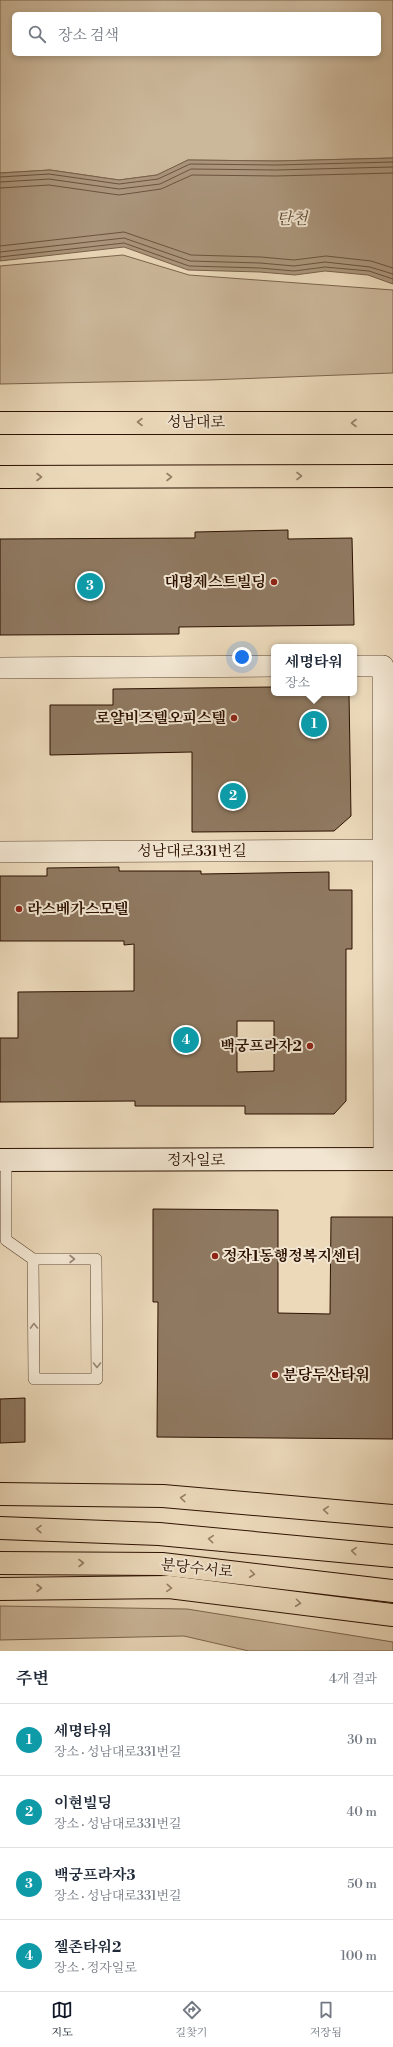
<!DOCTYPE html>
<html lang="ko">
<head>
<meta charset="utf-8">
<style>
	:root { --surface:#fff; --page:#f2f2f3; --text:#1f2937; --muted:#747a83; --line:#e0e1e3; --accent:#111827 }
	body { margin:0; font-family:"Libre Bodoni","Noto Serif KR",serif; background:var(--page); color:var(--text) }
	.you { position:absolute; left:242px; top:657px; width:14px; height:14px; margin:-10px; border:3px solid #fff; border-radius:50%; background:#1a73e8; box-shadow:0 0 0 6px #1a73e833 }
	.badge { display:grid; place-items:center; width:26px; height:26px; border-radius:50%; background:var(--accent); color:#fff; font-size:13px; font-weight:700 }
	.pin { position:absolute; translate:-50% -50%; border:2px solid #fff; box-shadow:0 1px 4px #0006 }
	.popup { position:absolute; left:271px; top:644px; width:86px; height:52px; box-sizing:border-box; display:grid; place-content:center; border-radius:6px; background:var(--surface); filter:drop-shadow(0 1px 3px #0005); font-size:13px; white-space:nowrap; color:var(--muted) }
	.popup b { font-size:15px; color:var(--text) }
	.popup::after { content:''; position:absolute; left:50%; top:100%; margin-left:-8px; border:8px solid transparent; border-top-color:var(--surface) }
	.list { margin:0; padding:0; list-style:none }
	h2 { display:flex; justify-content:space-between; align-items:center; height:52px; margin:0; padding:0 16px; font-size:17px }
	h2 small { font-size:13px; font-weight:400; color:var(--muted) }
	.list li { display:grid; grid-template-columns:26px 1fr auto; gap:12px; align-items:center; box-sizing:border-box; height:72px; padding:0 16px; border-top:1px solid var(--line) }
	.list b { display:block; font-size:15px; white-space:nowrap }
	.list p { margin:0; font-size:13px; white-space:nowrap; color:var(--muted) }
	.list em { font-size:13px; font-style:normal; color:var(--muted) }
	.icon { flex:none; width:22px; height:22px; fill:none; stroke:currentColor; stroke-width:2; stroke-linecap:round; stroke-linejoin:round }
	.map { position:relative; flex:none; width:393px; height:1651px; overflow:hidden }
	.search { position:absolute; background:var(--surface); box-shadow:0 2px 6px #0003; left:12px; right:12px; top:12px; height:44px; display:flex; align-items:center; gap:10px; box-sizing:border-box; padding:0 14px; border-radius:6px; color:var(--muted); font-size:15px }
	.sheet { height:340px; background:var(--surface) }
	nav { display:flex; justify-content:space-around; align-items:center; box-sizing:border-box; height:56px; border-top:1px solid var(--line); background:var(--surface); font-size:11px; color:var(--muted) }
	nav a { display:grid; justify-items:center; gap:2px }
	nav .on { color:var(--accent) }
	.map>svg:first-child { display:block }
	.green { fill:#cbb79a; stroke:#7c644d; fill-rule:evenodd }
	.water { fill:#aa957b; stroke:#78604a }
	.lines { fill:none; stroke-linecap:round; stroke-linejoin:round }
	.shore { stroke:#6b533e; stroke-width:1 }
	.building { fill:#8f7961; stroke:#2c1100; fill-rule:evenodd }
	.lane-casing { stroke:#5c432e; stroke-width:12 }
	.street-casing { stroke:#5c432e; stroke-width:22 }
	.secondary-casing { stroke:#2c1100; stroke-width:24 }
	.primary-casing { stroke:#2c1100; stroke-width:24 }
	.highway-casing { stroke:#2c1100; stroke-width:24 }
	.lane { stroke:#f2e6d2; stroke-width:11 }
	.street { stroke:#f2e6d2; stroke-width:21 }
	.secondary { stroke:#f2e6d2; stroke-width:22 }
	.primary { stroke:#ebd9ba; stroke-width:22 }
	.highway { stroke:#ebd9ba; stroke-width:22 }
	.oneway { stroke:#957f66 }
	.oneway2 { stroke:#998674 }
	.poi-dot { fill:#8f2418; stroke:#f2e6d2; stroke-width:1.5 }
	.labels { text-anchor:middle; stroke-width:4; stroke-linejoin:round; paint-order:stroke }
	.street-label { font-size:15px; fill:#2c1100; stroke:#f2e6d2 }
	.poi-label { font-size:15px; font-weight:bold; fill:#2c1100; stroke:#f2e6d2; text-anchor:end }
	.water-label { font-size:16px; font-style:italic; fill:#5e4631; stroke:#f2e6d2 }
</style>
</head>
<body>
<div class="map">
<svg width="393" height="1651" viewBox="0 0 393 1651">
	<rect width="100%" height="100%" fill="#ebd9ba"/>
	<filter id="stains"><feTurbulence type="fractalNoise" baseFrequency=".005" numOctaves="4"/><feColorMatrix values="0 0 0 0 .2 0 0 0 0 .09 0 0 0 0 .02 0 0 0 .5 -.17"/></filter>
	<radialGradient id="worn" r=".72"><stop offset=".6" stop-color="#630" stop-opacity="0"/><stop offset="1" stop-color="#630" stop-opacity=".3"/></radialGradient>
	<path class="green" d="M0,0H393V158L276,161L188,160L157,175L119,180L50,170L0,173ZM14,14H379V54H14Z
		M123,255L189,275L393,290V373L209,380L0,384V266Z
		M0,1606L187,1609L393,1642V1651H249L184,1636L0,1640Z"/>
	<path class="water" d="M393,158V284L368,275L325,271L295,275L260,272L188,270L124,247L0,261V173L50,170L119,180L157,175L188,160L276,161Z"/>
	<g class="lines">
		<path class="shore" d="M0,177L49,174L119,184L158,179L190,164L276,165L393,162
			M0,182L49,179L119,189L160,184L191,169L276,170L393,167
			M0,188L49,185L119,195L161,189L192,175L276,176L393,173
			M0,246L124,232L191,255L261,257L294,260L326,256L371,261L393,268
			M0,252L124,238L190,261L260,263L294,266L325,262L370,267L393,274
			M0,257L124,243L189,266L260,268L294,271L325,267L369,271L393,279"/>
	</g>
	<path class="building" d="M288,530V539L352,538L354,625L179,627V634L0,635V539L195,538V532Z
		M274,687V693H349L351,816L334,831L192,832V752L50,755V705H113V689Z
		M119,867V871H201V874L329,872V890H352V949H346V1101L334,1114H245V1106H135V1101L0,1102V1038H18V992L134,991V944L124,945V941H0V876H47V868ZM237,1021H274V1071L237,1072Z
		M153,1209L278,1210V1313L330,1314L331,1217H393V1439L157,1437L158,1302H153Z
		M25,1398V1442L0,1443V1399Z"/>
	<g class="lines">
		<g class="lane-casing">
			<path id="lane" d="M6,1160V1240L33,1259H96L97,1379H34L33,1259"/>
		</g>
		<g class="street-casing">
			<path id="street" d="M354,666H383L384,1159
				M0,668L274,666
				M0,852L383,850"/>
		</g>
		<g class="secondary-casing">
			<path id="secondary" d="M0,1160L393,1159"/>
		</g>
		<g class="primary-casing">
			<path id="primary" d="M0,423H393
				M0,477L393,476
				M0,1494L163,1496L393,1516
				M0,1589L169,1587L393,1615"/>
		</g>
		<g class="highway-casing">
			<path id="highway" d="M0,1528L159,1534L393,1556
				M0,1563L162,1564L393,1591"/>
		</g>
		<use href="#lane" class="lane"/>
		<use href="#street" class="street"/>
		<use href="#secondary" class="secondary"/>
		<use href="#primary" class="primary"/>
		<use href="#highway" class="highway"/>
	</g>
	<defs><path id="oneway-chevron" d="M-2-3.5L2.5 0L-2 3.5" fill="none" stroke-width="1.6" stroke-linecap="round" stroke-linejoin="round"/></defs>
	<g class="oneway">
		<use href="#oneway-chevron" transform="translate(140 422) rotate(-180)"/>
		<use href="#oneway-chevron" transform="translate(354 423) rotate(-180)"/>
		<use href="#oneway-chevron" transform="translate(299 476)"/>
		<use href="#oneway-chevron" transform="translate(39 477)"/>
		<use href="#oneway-chevron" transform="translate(169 477)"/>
		<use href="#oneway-chevron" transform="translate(183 1498) rotate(-175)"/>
		<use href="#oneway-chevron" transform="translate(326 1510) rotate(-175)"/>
		<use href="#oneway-chevron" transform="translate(39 1529) rotate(-178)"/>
		<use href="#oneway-chevron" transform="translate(211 1539) rotate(-175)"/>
		<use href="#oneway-chevron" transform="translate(354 1551) rotate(-175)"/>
		<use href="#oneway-chevron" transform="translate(81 1563)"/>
		<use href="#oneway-chevron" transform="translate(252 1574) rotate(7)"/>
		<use href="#oneway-chevron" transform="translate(39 1588)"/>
		<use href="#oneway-chevron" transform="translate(169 1588) rotate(3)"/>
		<use href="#oneway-chevron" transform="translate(298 1603) rotate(7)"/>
	</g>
	<g class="oneway2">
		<use href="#oneway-chevron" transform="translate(72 1259)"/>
		<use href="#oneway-chevron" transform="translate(34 1326) rotate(-91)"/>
		<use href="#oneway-chevron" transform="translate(97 1365) rotate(90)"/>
	</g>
	<g class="poi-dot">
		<circle cx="274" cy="582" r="4"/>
		<circle cx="234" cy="718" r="4"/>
		<circle cx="19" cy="909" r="4"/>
		<circle cx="310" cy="1046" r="4"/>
		<circle cx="215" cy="1256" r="4"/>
		<circle cx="275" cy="1375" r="4"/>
	</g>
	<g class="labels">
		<g class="street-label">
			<text x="196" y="427">성남대로</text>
			<text x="192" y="856">성남대로331번길</text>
			<text x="196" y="1165">정자일로</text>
			<text transform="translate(197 1568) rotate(6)" y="5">분당수서로</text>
		</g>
		<g class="poi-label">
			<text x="266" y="587">대명제스트빌딩</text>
			<text x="226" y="723">로얄비즈텔오피스텔</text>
			<text x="27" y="914" text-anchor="start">라스베가스모텔</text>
			<text x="302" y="1051">백궁프라자2</text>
			<text x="223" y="1261" text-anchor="start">정자1동행정복지센터</text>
			<text x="283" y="1380" text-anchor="start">분당두산타워</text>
		</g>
		<g class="water-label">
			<text x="292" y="224">탄천</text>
		</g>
	</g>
	<rect width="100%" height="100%" filter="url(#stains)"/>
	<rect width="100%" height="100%" fill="url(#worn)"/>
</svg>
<div class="you"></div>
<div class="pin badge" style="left:314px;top:724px;background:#0f9aa8">1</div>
<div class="popup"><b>세명타워</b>장소</div>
<div class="pin badge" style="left:233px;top:796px;background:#0f9aa8">2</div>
<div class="pin badge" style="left:90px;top:586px;background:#0f9aa8">3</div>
<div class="pin badge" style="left:186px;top:1040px;background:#0f9aa8">4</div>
<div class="search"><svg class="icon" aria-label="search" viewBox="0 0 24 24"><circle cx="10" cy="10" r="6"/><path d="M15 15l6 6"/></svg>장소 검색</div>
</div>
<section class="sheet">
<h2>주변<small>4개 결과</small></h2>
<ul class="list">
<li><span class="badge" style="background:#0f9aa8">1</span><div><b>세명타워</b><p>장소 · 성남대로331번길</p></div><em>30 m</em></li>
<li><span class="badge" style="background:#0f9aa8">2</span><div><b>이현빌딩</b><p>장소 · 성남대로331번길</p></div><em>40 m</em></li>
<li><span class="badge" style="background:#0f9aa8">3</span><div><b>백궁프라자3</b><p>장소 · 성남대로331번길</p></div><em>50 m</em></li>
<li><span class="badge" style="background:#0f9aa8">4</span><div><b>젤존타워2</b><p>장소 · 정자일로</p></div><em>100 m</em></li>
</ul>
</section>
<nav>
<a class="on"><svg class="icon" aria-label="map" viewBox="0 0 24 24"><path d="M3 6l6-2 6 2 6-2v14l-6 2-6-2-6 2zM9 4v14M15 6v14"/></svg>지도</a>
<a><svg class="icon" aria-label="directions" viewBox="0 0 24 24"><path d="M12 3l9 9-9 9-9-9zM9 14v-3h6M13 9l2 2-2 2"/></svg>길찾기</a>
<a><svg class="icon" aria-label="saved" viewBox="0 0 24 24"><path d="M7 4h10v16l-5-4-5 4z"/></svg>저장됨</a>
</nav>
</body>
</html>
